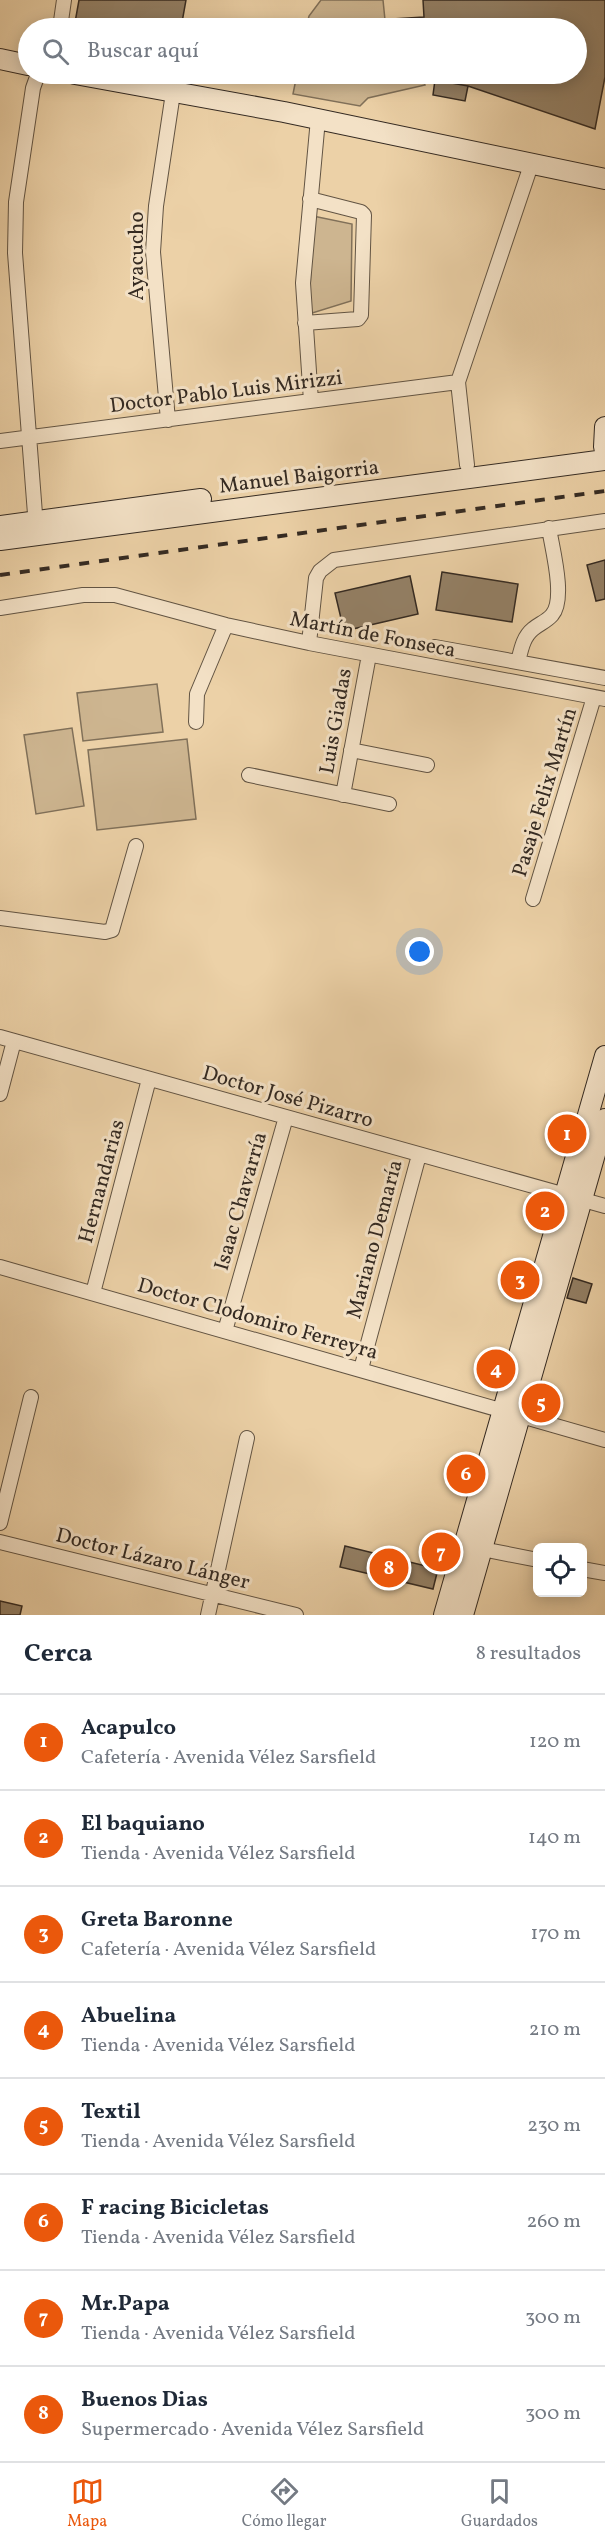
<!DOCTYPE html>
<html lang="es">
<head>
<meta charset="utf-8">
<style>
	:root { --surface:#fff; --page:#f2f2f3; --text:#1f2937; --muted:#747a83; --line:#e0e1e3; --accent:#ea580c }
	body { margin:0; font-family:Vollkorn,serif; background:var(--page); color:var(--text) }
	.controls { position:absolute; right:18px; bottom:18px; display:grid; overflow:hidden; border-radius:9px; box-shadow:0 3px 15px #0003 }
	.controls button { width:54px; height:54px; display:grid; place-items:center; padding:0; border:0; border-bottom:2px solid var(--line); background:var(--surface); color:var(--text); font:30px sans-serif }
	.you { position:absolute; left:420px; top:952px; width:21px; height:21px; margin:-15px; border:4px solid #fff; border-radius:50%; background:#1a73e8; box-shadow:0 0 0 9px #1a73e833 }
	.badge { display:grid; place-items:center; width:39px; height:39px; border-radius:50%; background:var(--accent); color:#fff; font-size:20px; font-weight:700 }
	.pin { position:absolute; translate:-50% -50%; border:3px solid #fff; box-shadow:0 2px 6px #0006 }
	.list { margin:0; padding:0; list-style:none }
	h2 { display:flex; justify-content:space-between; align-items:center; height:78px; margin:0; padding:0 24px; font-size:26px }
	h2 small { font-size:20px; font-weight:400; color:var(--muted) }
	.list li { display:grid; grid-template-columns:39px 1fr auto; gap:18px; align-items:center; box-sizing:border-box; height:96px; padding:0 24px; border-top:2px solid var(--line) }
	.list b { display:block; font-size:22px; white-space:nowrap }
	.list p { margin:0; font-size:20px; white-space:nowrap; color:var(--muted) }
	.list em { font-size:20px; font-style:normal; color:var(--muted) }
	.icon { flex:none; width:33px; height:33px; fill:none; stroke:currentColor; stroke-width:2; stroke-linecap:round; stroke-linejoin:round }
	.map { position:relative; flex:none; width:605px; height:1615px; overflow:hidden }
	.search { position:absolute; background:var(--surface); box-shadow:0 3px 15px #0003; left:18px; right:18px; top:18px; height:66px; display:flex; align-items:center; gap:15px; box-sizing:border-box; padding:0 21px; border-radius:33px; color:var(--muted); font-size:22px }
	.sheet { height:846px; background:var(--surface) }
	nav { display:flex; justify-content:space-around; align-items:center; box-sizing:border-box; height:84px; border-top:2px solid var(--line); background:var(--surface); font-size:16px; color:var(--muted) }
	nav a { display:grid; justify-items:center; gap:3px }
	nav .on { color:var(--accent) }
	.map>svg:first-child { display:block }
	.green { fill:#cdb590; stroke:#807059; stroke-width:1.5 }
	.building { fill:#948167; stroke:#342a22; stroke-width:1.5 }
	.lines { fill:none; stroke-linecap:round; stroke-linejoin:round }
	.street-casing { stroke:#625443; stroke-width:16 }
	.secondary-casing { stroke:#342a22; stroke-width:22 }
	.street { stroke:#f3e1c6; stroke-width:14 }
	.secondary { stroke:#f3e1c6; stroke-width:20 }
	.rail { stroke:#342a22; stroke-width:4; stroke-dasharray:10 10; stroke-linecap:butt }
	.labels { text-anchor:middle; stroke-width:6; stroke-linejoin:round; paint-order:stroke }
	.street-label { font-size:21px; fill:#342a22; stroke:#f3e1c6 }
</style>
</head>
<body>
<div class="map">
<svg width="605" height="1615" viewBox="0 0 605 1615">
	<rect width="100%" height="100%" fill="#ecd1a7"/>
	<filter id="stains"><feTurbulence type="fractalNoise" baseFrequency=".00333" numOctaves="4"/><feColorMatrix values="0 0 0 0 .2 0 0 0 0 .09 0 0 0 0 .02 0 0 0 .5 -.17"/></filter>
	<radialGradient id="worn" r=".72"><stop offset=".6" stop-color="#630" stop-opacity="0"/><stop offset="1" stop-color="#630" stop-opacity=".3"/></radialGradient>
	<path class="green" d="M321,0H383L385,20L328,23V28H306L309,16Z
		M297,74H331L332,78L420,74L425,85L368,98L360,106L293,94Z
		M313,216L352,224L351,301L309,314Z
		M157,684L163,732L83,741L77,693Z
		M72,728L84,806L36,814L24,735Z
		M187,739L196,819L97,830L88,750Z"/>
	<path class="building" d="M79,0H186L181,28H74Z
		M423,0H605V77L595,129L468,86L435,80L421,74H576V28H328V23L424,17Z
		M331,74H413L331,78Z
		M435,80L468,86L465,101L433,95Z
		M605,560V599L596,601L587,565Z
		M442,572L518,584L512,622L436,610Z
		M410,576L418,614L344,631L335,593Z
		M573,1278L592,1284L586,1303L567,1298Z
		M345,1546L438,1569L433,1589L340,1567Z
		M0,1601L22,1606L20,1615H0Z"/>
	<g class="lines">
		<g class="street-casing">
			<path id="street" d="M60,28L64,0
				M305,323L358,319L361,315L364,215L361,212L310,199
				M311,401L303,283L318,119
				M168,420L153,252L156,206L173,93
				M0,441L458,382
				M467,465L458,382L531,165
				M36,527L15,253L16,202L33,88L38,74
				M0,608L83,595H115L226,625L309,643L605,699
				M309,643L316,578L320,571L334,560L605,521
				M435,647L605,678
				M518,662C521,650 523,637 533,629C539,624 547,621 552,615C566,599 552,548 549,528
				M196,722L197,694L226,625
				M351,750L427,765
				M249,775L389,804
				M343,795L369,655
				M533,899L594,697
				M0,918L105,932L112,930L136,846
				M0,1037L605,1206
				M0,1094L14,1041
				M0,1267L605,1440
				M93,1293L149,1079
				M225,1331L286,1117
				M361,1369L419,1155
				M0,1523L31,1397
				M0,1542L296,1615
				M482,1549L538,1560
				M582,1569L605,1573
				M208,1615L247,1438"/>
		</g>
		<g class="secondary-casing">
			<path id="secondary" d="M0,59L28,65
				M75,74L284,112L605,179
				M604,447L605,427
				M0,526L201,499
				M0,540L605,460
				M444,1615L605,1056
				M463,1615L605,1119"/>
		</g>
		<use href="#street" class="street"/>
		<use href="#secondary" class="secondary"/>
		<path class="rail" d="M0,575L605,491"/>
	</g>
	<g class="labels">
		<g class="street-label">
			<text transform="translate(136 256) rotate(-90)" y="7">Ayacucho</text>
			<text transform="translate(226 391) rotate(-7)" y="7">Doctor Pablo Luis Mirizzi</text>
			<text transform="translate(299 476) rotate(-7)" y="7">Manuel Baigorria</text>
			<text transform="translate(373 634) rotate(11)" y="7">Martín de Fonseca</text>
			<text transform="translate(335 721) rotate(-80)" y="7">Luis Giadas</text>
			<text transform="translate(544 792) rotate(-73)" y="7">Pasaje Felix Martín</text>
			<text transform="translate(288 1096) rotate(16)" y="7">Doctor José Pizarro</text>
			<text transform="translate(101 1181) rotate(-75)" y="7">Hernandarias</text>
			<text transform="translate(240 1201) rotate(-74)" y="7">Isaac Chavarría</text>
			<text transform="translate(374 1239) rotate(-75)" y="7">Mariano Demaría</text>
			<text transform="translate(258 1318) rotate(16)" y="7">Doctor Clodomiro Ferreyra</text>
			<text transform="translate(153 1558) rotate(14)" y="7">Doctor Lázaro Lánger</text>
		</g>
	</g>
	<rect width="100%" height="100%" filter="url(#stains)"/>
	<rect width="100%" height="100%" fill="url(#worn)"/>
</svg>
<div class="controls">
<button><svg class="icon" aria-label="locate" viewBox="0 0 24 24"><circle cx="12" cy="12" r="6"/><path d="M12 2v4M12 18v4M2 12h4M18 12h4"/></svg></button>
</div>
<div class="you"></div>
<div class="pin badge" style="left:567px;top:1134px">1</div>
<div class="pin badge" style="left:545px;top:1211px">2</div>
<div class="pin badge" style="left:520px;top:1280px">3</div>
<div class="pin badge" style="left:496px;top:1369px">4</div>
<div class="pin badge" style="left:541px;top:1403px">5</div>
<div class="pin badge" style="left:466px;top:1474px">6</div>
<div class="pin badge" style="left:441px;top:1552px">7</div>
<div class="pin badge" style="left:389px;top:1568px">8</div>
<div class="search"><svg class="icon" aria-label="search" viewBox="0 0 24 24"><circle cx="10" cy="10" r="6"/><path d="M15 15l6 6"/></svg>Buscar aquí</div>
</div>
<section class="sheet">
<h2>Cerca<small>8 resultados</small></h2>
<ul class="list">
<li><span class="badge">1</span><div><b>Acapulco</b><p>Cafetería · Avenida Vélez Sarsfield</p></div><em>120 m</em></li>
<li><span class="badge">2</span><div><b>El baquiano</b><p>Tienda · Avenida Vélez Sarsfield</p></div><em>140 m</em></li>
<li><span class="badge">3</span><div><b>Greta Baronne</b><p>Cafetería · Avenida Vélez Sarsfield</p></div><em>170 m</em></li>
<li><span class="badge">4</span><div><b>Abuelina</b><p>Tienda · Avenida Vélez Sarsfield</p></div><em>210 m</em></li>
<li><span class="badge">5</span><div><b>Textil</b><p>Tienda · Avenida Vélez Sarsfield</p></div><em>230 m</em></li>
<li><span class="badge">6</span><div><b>F racing Bicicletas</b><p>Tienda · Avenida Vélez Sarsfield</p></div><em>260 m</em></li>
<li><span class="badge">7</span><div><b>Mr.Papa</b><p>Tienda · Avenida Vélez Sarsfield</p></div><em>300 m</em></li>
<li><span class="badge">8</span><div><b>Buenos Dias</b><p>Supermercado · Avenida Vélez Sarsfield</p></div><em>300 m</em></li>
</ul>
</section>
<nav>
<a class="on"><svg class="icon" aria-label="map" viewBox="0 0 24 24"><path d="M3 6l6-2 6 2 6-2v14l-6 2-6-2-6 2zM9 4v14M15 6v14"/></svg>Mapa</a>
<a><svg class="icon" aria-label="directions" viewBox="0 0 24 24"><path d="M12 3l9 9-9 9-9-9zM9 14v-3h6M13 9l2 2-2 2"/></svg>Cómo llegar</a>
<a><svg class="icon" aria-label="saved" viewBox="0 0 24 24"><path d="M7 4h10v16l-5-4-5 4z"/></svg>Guardados</a>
</nav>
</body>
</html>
